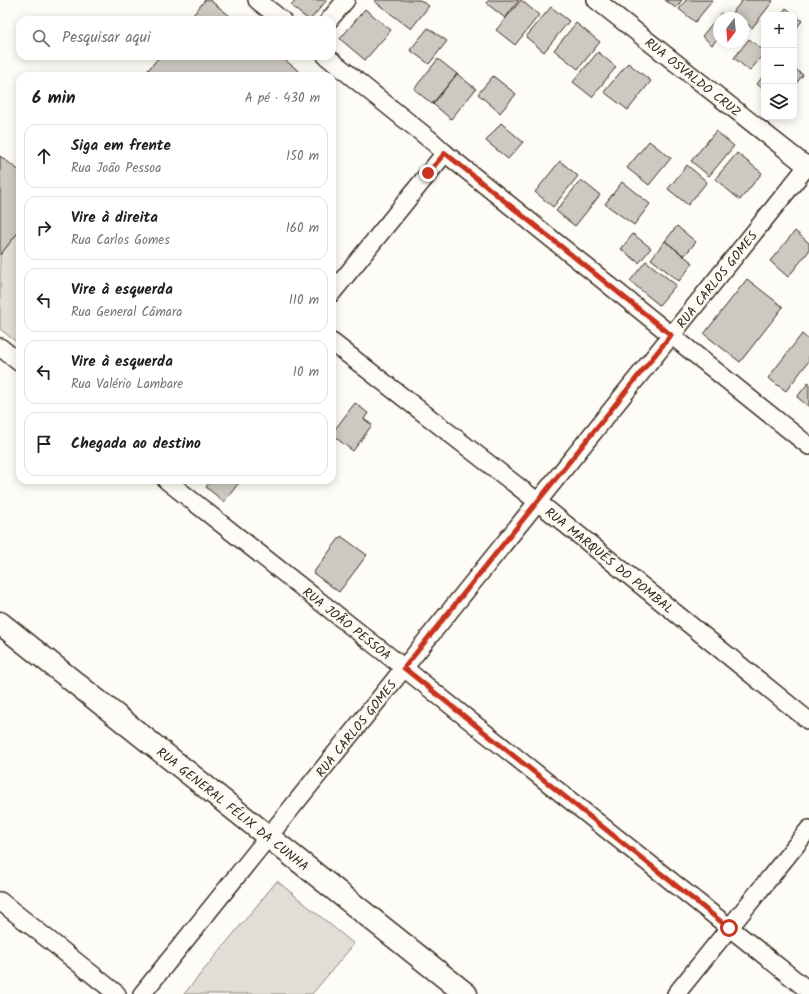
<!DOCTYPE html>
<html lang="pt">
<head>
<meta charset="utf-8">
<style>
	:root { --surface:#fff; --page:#f6f6f6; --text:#202124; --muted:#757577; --line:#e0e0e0 }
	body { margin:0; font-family:Kalam,sans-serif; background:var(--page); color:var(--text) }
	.controls { position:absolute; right:12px; top:12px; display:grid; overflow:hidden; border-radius:8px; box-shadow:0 2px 10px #0003 }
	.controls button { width:36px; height:36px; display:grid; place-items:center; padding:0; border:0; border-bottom:1px solid var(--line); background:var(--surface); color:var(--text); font:20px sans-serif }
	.compass { position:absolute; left:713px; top:12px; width:36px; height:36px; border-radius:50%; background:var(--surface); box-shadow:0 2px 10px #0003; rotate:196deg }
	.stop { position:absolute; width:12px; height:12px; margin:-9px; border:3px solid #c8321e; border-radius:50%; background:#fff }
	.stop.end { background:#c8321e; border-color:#fff; box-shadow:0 1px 4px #0008 }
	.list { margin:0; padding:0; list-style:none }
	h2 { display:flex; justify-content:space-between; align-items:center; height:52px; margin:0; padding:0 16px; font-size:17px }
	h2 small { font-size:13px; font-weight:400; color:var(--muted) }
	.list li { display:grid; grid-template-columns:26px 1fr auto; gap:12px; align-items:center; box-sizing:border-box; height:64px; margin:0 8px 8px; padding:0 8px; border:1px solid var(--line); border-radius:12px }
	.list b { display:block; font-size:15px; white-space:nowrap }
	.list p { margin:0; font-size:13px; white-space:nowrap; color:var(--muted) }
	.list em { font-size:13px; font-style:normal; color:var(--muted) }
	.icon { flex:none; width:22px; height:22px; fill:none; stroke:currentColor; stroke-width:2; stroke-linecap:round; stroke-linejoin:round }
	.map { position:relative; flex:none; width:809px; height:994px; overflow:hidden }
	.search { position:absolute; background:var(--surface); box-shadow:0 2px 10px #0003; left:16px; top:16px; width:320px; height:44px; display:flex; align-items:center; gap:10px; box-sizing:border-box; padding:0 14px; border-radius:12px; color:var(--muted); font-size:15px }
	.panel { position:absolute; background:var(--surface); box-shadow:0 2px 10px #0003; left:16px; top:72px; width:320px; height:412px; border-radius:12px }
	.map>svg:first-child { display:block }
	.green { fill:#e1ded7; stroke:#8e847a }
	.building { fill:#cdc8c2; stroke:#3b2a1e }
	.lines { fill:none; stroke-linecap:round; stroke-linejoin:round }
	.street-casing { stroke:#3b2a1e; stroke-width:20 }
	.secondary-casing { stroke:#3b2a1e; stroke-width:25 }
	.street { stroke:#fdfcf7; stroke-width:17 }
	.secondary { stroke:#fdfcf7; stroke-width:22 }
	.route { stroke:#c8321e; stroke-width:5 }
	.labels { text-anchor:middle; stroke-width:3; stroke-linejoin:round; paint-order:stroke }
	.street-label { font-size:13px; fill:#3b2a1e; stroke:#fdfcf7 }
</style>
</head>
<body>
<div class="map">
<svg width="809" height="994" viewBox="0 0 809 994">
	<rect width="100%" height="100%" fill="#fdfcf7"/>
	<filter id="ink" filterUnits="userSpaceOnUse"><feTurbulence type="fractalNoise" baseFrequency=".025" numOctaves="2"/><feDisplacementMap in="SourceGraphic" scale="8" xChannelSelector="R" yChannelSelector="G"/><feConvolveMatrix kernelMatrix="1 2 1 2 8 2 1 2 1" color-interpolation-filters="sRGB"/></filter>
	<g filter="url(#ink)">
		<path class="green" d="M20,230V345L0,329V255Z
			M277,881L354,944L312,994H184Z"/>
		<path class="building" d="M205,0H210L235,20H189Z
			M296,0H327L310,20H309L291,6Z
			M375,0H420L429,6L411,29L374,1Z
			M489,0H519L505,18L486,3Z
			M521,0L539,15L515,45L496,30Z
			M665,0H682L676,8Z
			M686,0H713L695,22L679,9Z
			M741,0H771L773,1L752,28L743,21V18H739L732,13L742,1Z
			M551,7L569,21L544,52L526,37Z
			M786,8L802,21L794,31V15H781Z
			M365,9L391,30L365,60L340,39Z
			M721,13L726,18H719V37L712,45L702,36Z
			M576,23L600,42L578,69L554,50Z
			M428,28L447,41L429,64L410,50Z
			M749,39L764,51V53L750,71L734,58Z
			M598,52L616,67L592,97L573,82Z
			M160,56H280L305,76H143Z
			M438,59L457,74L432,104L414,89Z
			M628,63L651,81L628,110L604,92Z
			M794,68L803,75L794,86Z
			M457,74L476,89L451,119L433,104Z
			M764,75V90L757,84Z
			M493,76L516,94L500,113L478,94Z
			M501,123L523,142L508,159L486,141Z
			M716,131L734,146L709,176L691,161Z
			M649,141L671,158L649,185L627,168Z
			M737,153L762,173L740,200L715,179Z
			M0,156L20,171V230L0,255Z
			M560,161L578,176L553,207L535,192Z
			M687,165L707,182L688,205L668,189Z
			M581,180L600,195L575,226L556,211Z
			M622,182L650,204L634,225L605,204Z
			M677,226L696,242L684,256L665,241Z
			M795,231L809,243V251L788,277L770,261Z
			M633,234L651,248L639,263L621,249Z
			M665,241L693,263L679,281L651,259Z
			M646,261L676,285L659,305L630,281Z
			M747,279L783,307L740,362L704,334Z
			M802,334L809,340V361L786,391L768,378Z
			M809,382V407L797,397Z
			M355,403L368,413L364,419L372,425L353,451L332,435V433Z
			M211,480H241L224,502L206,487Z
			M341,536L367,555L339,592L313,573Z"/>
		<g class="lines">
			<g class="street-casing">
				<g id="street">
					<path d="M257,0L282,20"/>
					<path id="s1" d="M596,0L809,168"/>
					<path d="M329,20L346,0"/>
					<path d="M326,56L433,142L445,153L809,446"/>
					<path d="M332,293L445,153"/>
					<path id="s2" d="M332,342L538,502L809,721"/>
					<path d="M0,347L20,363"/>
					<path id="s3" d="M166,480L404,668L809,991"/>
					<path d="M0,901L117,994"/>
					<path id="s4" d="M142,994L809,164"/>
					<path d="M676,994L809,829"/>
				</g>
			</g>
			<g class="secondary-casing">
				<g id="secondary">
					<path id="s5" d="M0,623L466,994"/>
				</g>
			</g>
			<use href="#street" class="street"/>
			<use href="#secondary" class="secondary"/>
		</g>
	</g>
	<g class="lines" filter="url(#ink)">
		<path class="route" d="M428,173L445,153L671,335L404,668L729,928"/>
	</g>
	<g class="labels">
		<g class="street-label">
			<text dy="5" stroke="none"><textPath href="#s1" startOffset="124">RUA OSVALDO CRUZ</textPath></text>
			<text dy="5" stroke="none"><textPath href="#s4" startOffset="917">RUA CARLOS GOMES</textPath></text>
			<text dy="5" stroke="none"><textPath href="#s2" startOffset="353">RUA MARQUÊS DO POMBAL</textPath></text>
			<text dy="5" stroke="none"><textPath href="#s3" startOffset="231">RUA JOÃO PESSOA</textPath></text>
			<text dy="5" stroke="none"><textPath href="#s4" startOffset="341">RUA CARLOS GOMES</textPath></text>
			<text dy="5" stroke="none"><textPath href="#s5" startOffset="298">RUA GENERAL FÉLIX DA CUNHA</textPath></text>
		</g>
	</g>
</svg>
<div class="controls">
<button>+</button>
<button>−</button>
<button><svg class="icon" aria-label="layers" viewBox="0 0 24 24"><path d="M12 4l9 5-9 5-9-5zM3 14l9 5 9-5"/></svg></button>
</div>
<svg class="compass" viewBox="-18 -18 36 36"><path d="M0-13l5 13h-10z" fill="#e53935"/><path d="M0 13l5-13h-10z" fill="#757577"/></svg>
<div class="stop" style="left:729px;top:928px"></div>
<div class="stop end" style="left:428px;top:173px"></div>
<div class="search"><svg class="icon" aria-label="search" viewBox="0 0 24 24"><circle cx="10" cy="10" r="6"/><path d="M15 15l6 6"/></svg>Pesquisar aqui</div>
<section class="panel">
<h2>6 min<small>A pé · 430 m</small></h2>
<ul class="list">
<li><svg class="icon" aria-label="ahead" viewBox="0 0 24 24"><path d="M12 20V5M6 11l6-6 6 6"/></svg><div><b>Siga em frente</b><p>Rua João Pessoa</p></div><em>150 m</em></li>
<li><svg class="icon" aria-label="right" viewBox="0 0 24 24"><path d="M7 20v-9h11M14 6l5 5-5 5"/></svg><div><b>Vire à direita</b><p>Rua Carlos Gomes</p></div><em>160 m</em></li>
<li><svg class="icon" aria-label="left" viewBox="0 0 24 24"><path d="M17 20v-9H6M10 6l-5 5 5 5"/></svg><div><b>Vire à esquerda</b><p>Rua General Câmara</p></div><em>110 m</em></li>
<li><svg class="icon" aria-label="left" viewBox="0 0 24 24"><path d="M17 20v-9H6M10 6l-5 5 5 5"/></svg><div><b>Vire à esquerda</b><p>Rua Valério Lambare</p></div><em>10 m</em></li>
<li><svg class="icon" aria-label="arrive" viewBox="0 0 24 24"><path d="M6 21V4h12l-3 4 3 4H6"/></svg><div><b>Chegada ao destino</b></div></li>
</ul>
</section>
</div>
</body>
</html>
